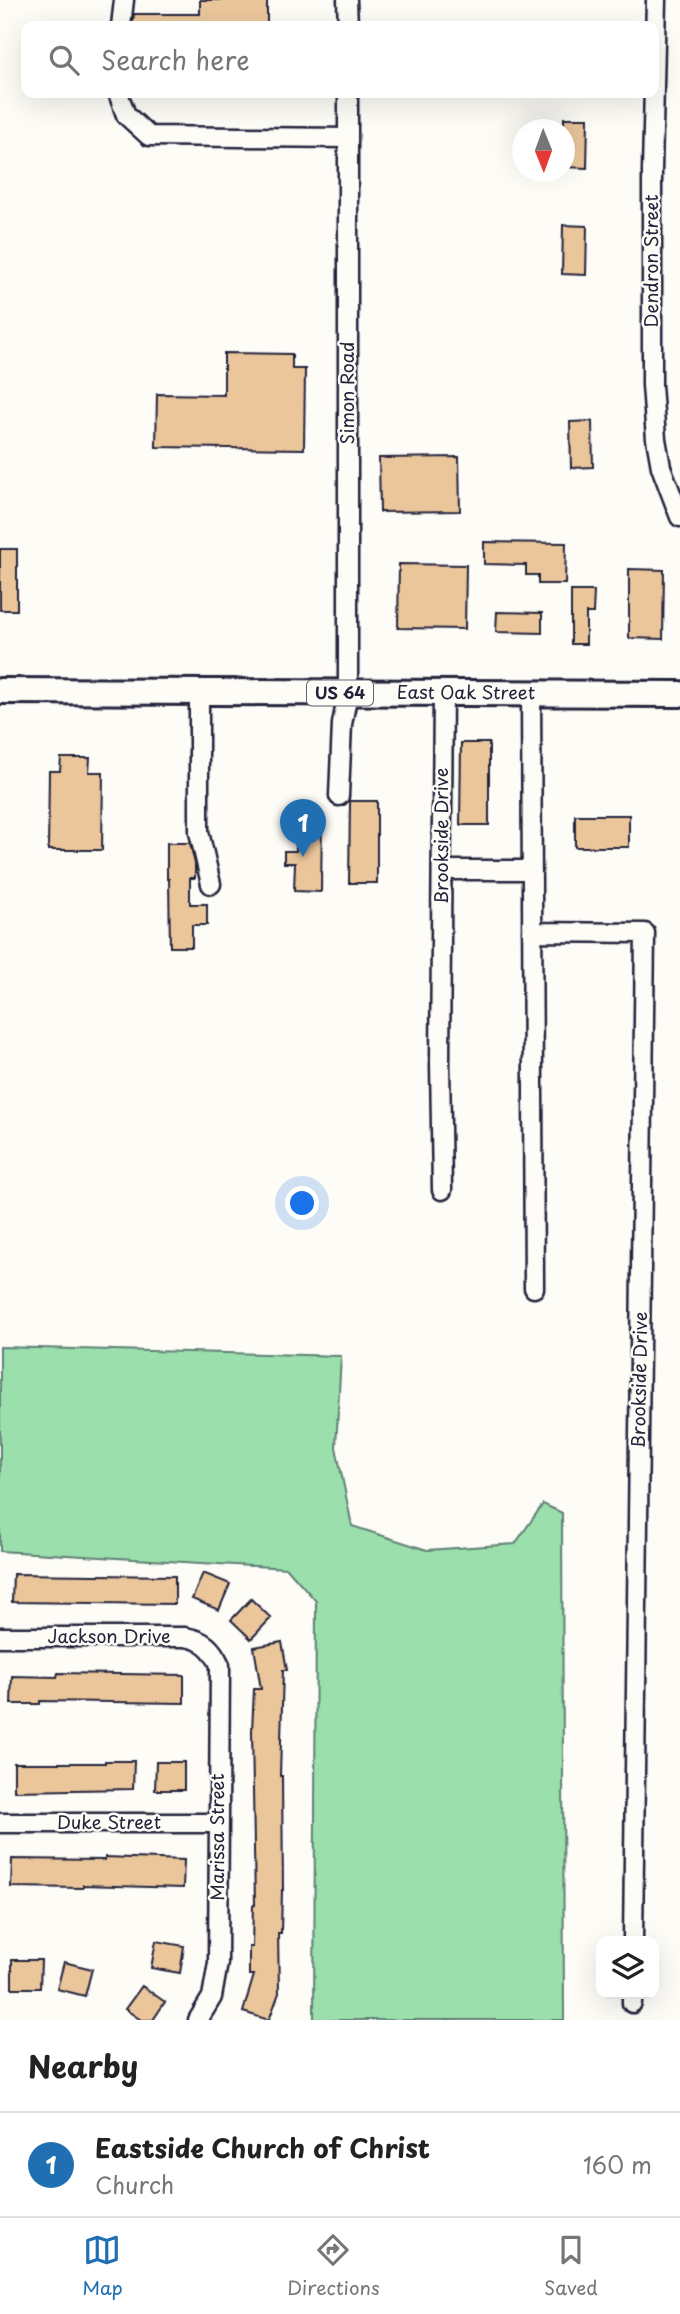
<!DOCTYPE html>
<html lang="en">
<head>
<meta charset="utf-8">
<style>
	:root { --surface:#fff; --page:#f2f2f2; --text:#222; --muted:#767676; --line:#e0e0e0; --accent:#1f6fb2 }
	body { margin:0; font-family:"Playpen Sans",sans-serif; background:var(--page); color:var(--text) }
	.controls { position:absolute; right:21px; bottom:21px; display:grid; overflow:hidden; border-radius:14px; box-shadow:0 7px 28px #0002 }
	.controls button { width:63px; height:63px; display:grid; place-items:center; padding:0; border:0; border-bottom:2px solid var(--line); background:var(--surface); color:var(--text); font:35px sans-serif }
	.compass { position:absolute; left:512px; top:119px; width:63px; height:63px; border-radius:50%; background:var(--surface); box-shadow:0 7px 28px #0002; rotate:179deg }
	.you { position:absolute; left:303px; top:1204px; width:24px; height:24px; margin:-18px; border:5px solid #fff; border-radius:50%; background:#1a73e8; box-shadow:0 0 0 10px #1a73e833 }
	.badge { display:grid; place-items:center; width:46px; height:46px; border-radius:50%; background:var(--accent); color:#fff; font-size:23px; font-weight:700 }
	.pin { position:absolute; translate:-50% -58px; filter:drop-shadow(0 2px 4px #0008) }
	.pin::after { content:''; position:absolute; top:37px; width:24px; height:21px; background:inherit; clip-path:polygon(0 0,100% 0,50% 100%) }
	.list { margin:0; padding:0; list-style:none }
	h2 { display:flex; justify-content:space-between; align-items:center; height:91px; margin:0; padding:0 28px; font-size:30px }
	h2 small { font-size:23px; font-weight:400; color:var(--muted) }
	.list li { display:grid; grid-template-columns:46px 1fr auto; gap:21px; align-items:center; box-sizing:border-box; height:105px; padding:0 28px; border-top:2px solid var(--line) }
	.list b { display:block; font-size:26px; white-space:nowrap }
	.list p { margin:0; font-size:23px; white-space:nowrap; color:var(--muted) }
	.list em { font-size:23px; font-style:normal; color:var(--muted) }
	.icon { flex:none; width:38px; height:38px; fill:none; stroke:currentColor; stroke-width:2; stroke-linecap:round; stroke-linejoin:round }
	.map { position:relative; flex:none; width:680px; height:2020px; overflow:hidden }
	.search { position:absolute; background:var(--surface); box-shadow:0 7px 28px #0002; left:21px; right:21px; top:21px; height:77px; display:flex; align-items:center; gap:18px; box-sizing:border-box; padding:0 24px; border-radius:14px; color:var(--muted); font-size:26px }
	.sheet { height:196px; background:var(--surface) }
	nav { display:flex; justify-content:space-around; align-items:center; box-sizing:border-box; height:98px; border-top:2px solid var(--line); background:var(--surface); font-size:19px; color:var(--muted) }
	nav a { display:grid; justify-items:center; gap:4px }
	nav .on { color:var(--accent) }
	.map>svg:first-child { display:block }
	.green { fill:#9bdfac; stroke:#5e8074; stroke-width:2 }
	.building { fill:#ebc69b; stroke:#22223b; stroke-width:2 }
	.lines { fill:none; stroke-linecap:round; stroke-linejoin:round }
	.minor-casing { stroke:#22223b; stroke-width:23 }
	.highway-casing { stroke:#22223b; stroke-width:30 }
	.minor { stroke:#fdfcf7; stroke-width:18 }
	.highway { stroke:#fdfcf7; stroke-width:24 }
	.labels { text-anchor:middle; stroke-width:5; stroke-linejoin:round; paint-order:stroke }
	.shield { fill:#fdfcf7; stroke:#646373; stroke-width:2 }
	.shield-label { font-size:16px; font-weight:bold; fill:#22223b }
	.street-label { font-size:18px; fill:#22223b; stroke:#fdfcf7 }
</style>
</head>
<body>
<div class="map">
<svg width="680" height="2020" viewBox="0 0 680 2020">
	<rect width="100%" height="100%" fill="#fdfcf7"/>
	<filter id="ink" filterUnits="userSpaceOnUse"><feTurbulence type="fractalNoise" baseFrequency=".0143" numOctaves="2"/><feDisplacementMap in="SourceGraphic" scale="14" xChannelSelector="R" yChannelSelector="G"/><feConvolveMatrix kernelMatrix="1 2 1 2 8 2 1 2 1" color-interpolation-filters="sRGB"/></filter>
	<g filter="url(#ink)">
		<path class="green" d="M0,1347L341,1356L336,1447L352,1526L427,1550L515,1544L543,1504L562,1513L564,2020H314L316,1601L287,1568L0,1551Z"/>
		<path class="building" d="M200,0H267V26H132L134,14H200Z
			M564,118H588L587,168L564,167Z
			M563,225L587,226L586,275L562,274Z
			M224,353L292,354V369H305L304,449L156,447L157,394L224,395Z
			M592,421L593,467L571,468L570,422Z
			M459,457L460,511L380,512L379,458Z
			M484,542L566,543L565,584H538V575H526V565L484,564Z
			M0,549H17V610H0Z
			M399,564L466,565L465,629L398,628Z
			M629,569L664,570L663,639L629,638Z
			M571,591H594L593,613H586V644H571Z
			M497,612L542,613V633L496,632Z
			M461,743H489V825H460Z
			M61,758H90L89,772H103L102,850H48L49,771H60Z
			M350,801H377V883H349Z
			M575,815H629V847H575Z
			M297,816H322L321,892L294,891L295,863H284V851H296Z
			M167,843H190L195,864V878H190V904H207V925H192V947H170L169,879H167Z
			M203,1573L230,1584L219,1610L192,1599Z
			M13,1574L175,1576V1604L12,1602Z
			M251,1599L271,1618L251,1639L231,1620Z
			M282,1642L287,1670H283L280,1776H282L283,1890H282L281,1933H278L279,1993L269,2020L243,2012L254,1975H249V1947H252L253,1905H255L252,1731L254,1689H261L254,1647Z
			M58,1673L184,1675V1703L40,1701V1704H11L12,1676L57,1677Z
			M105,1761H134L133,1789L14,1791V1763H105Z
			M156,1762H184V1790H155Z
			M105,1857L184,1860L183,1888L83,1885V1888L11,1887L12,1859L105,1860Z
			M156,1941L184,1946L180,1973L151,1968Z
			M12,1960H41L40,1988H12Z
			M64,1962L92,1969L85,1996L57,1989Z
			M142,1986L165,2002L153,2020H141L125,2009Z"/>
		<g class="lines">
			<g class="minor-casing">
				<path id="minor" d="M347,0L348,26
					M656,0L652,171V385L656,439L661,467L680,517
					M121,26L124,0
					M118,93L126,115L149,136L348,138
					M199,692V832L211,884
					M531,692L534,1288
					M339,796L342,724L348,693V93
					M442,870H531
					M532,932L645,933L633,1941
					M442,1190L440,1063L443,692
					M0,1637H185C204,1640 212,1648 220,1665L218,1963L212,1997L198,2020
					M0,1823H219
					M632,2003V1994"/>
			</g>
			<g class="highway-casing">
				<g id="highway">
					<path id="s1" d="M0,691L680,694"/>
				</g>
			</g>
			<use href="#minor" class="minor"/>
			<use href="#highway" class="highway"/>
		</g>
	</g>
	<g class="labels">
		<rect class="shield" x="307" y="680.5" width="66" height="25" rx="5"/>
		<g class="shield-label">
			<text x="340" y="699">US 64</text>
		</g>
		<g class="street-label">
			<text transform="translate(652 261) rotate(-90)" y="6">Dendron Street</text>
			<text transform="translate(348 393) rotate(-90)" y="6">Simon Road</text>
			<text dy="6" stroke="none"><textPath href="#s1" startOffset="466">East Oak Street</textPath></text>
			<text transform="translate(442 836) rotate(-90)" y="6">Brookside Drive</text>
			<text transform="translate(640 1380) rotate(-89)" y="6">Brookside Drive</text>
			<text x="109" y="1643">Jackson Drive</text>
			<text x="109" y="1829">Duke Street</text>
			<text transform="translate(218 1837) rotate(-90)" y="6">Marissa Street</text>
		</g>
	</g>
</svg>
<div class="controls">
<button><svg class="icon" aria-label="layers" viewBox="0 0 24 24"><path d="M12 4l9 5-9 5-9-5zM3 14l9 5 9-5"/></svg></button>
</div>
<svg class="compass" viewBox="-18 -18 36 36"><path d="M0-13l5 13h-10z" fill="#e53935"/><path d="M0 13l5-13h-10z" fill="#767676"/></svg>
<div class="you"></div>
<div class="pin badge" style="left:303px;top:857px">1</div>
<div class="search"><svg class="icon" aria-label="search" viewBox="0 0 24 24"><circle cx="10" cy="10" r="6"/><path d="M15 15l6 6"/></svg>Search here</div>
</div>
<section class="sheet">
<h2>Nearby<small></small></h2>
<ul class="list">
<li><span class="badge">1</span><div><b>Eastside Church of Christ</b><p>Church</p></div><em>160 m</em></li>
</ul>
</section>
<nav>
<a class="on"><svg class="icon" aria-label="map" viewBox="0 0 24 24"><path d="M3 6l6-2 6 2 6-2v14l-6 2-6-2-6 2zM9 4v14M15 6v14"/></svg>Map</a>
<a><svg class="icon" aria-label="directions" viewBox="0 0 24 24"><path d="M12 3l9 9-9 9-9-9zM9 14v-3h6M13 9l2 2-2 2"/></svg>Directions</a>
<a><svg class="icon" aria-label="saved" viewBox="0 0 24 24"><path d="M7 4h10v16l-5-4-5 4z"/></svg>Saved</a>
</nav>
</body>
</html>
